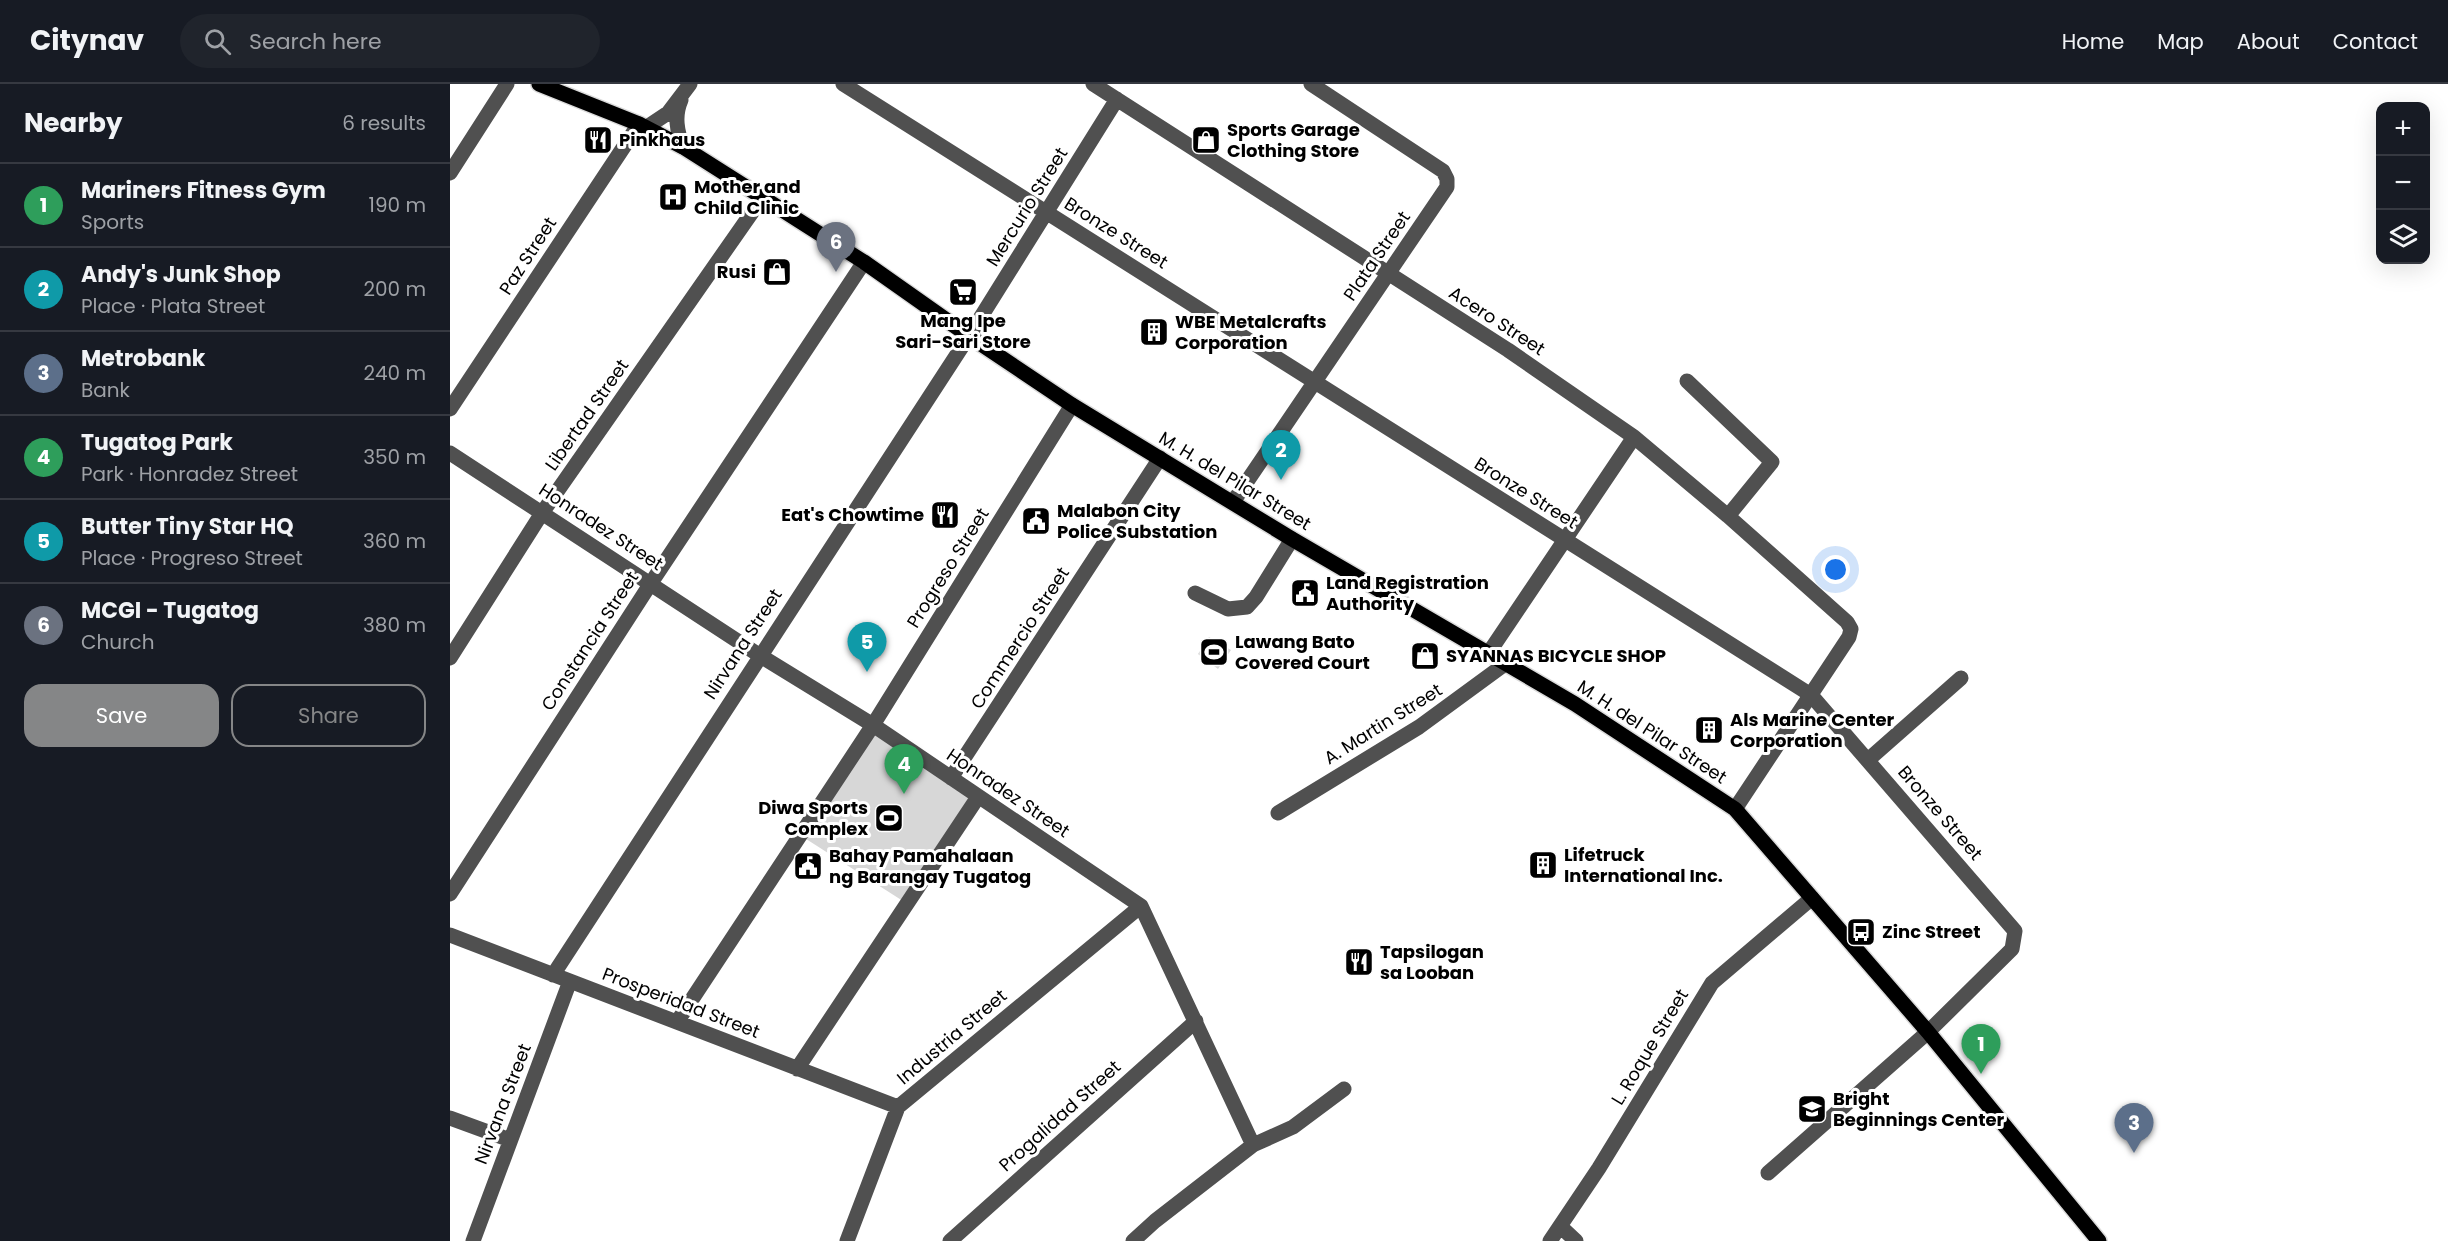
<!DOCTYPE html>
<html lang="en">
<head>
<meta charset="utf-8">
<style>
	:root { --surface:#171b24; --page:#20242c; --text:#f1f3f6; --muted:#9ea1a6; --line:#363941; --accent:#858687 }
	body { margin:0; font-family:Poppins,sans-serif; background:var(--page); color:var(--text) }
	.controls { position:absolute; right:18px; top:18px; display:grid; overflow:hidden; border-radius:12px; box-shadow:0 6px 24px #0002 }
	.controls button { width:54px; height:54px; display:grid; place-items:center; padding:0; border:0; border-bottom:2px solid var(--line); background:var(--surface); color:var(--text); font:30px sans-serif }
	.you { position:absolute; left:1386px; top:486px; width:21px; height:21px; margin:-15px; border:4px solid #fff; border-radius:50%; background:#1a73e8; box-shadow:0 0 0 9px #1a73e833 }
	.badge { display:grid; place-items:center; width:39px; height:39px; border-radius:50%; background:var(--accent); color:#fff; font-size:20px; font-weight:700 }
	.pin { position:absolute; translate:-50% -50px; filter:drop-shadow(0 2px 3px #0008) }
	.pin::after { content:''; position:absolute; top:32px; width:21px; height:18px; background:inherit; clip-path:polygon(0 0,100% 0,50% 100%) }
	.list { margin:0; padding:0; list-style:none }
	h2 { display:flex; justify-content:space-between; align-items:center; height:78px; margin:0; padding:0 24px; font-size:26px }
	h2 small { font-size:20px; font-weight:400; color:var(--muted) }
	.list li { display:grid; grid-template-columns:39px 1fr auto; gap:18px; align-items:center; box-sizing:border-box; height:84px; padding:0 24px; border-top:2px solid var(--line) }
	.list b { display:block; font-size:22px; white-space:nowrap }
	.list p { margin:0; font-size:20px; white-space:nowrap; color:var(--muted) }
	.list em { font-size:20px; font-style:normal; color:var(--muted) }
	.actions { display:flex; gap:12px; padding:18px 24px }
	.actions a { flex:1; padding:14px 0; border:2px solid var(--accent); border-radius:18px; text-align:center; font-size:21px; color:var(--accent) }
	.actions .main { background:var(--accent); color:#fff }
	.icon { flex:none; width:33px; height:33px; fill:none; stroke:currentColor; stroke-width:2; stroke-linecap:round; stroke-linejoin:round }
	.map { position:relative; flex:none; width:1998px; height:1157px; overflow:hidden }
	header { display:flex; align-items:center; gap:36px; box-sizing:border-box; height:84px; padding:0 30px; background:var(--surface); border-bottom:2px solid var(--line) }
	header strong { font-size:28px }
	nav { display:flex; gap:33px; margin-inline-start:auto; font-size:21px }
	.search { width:420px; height:54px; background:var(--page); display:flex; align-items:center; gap:15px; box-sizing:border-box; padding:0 21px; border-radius:33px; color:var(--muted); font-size:22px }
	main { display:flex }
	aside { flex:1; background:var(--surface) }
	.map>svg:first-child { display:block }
	.green { fill:#d7d7d7 }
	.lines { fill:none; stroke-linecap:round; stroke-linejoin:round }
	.major-casing { stroke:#dbdbdb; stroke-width:18 }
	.minor { stroke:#505050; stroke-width:15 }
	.major { stroke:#000; stroke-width:15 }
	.labels { text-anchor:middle; stroke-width:6; stroke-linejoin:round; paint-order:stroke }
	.poi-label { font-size:18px; font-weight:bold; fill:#000; stroke:#fff; text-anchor:start }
	.street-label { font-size:18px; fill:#000; stroke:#fff }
</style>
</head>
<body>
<header>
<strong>Citynav</strong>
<div class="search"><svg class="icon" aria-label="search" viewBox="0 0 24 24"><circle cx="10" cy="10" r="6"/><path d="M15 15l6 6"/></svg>Search here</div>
<nav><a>Home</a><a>Map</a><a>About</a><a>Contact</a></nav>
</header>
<main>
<aside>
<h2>Nearby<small>6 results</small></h2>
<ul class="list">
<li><span class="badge" style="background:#2e9e5b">1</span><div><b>Mariners Fitness Gym</b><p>Sports</p></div><em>190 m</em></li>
<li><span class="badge" style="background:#0f9aa8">2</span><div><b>Andy's Junk Shop</b><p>Place · Plata Street</p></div><em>200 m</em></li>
<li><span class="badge" style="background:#5c6f8a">3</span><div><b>Metrobank</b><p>Bank</p></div><em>240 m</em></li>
<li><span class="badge" style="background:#2e9e5b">4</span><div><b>Tugatog Park</b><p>Park · Honradez Street</p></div><em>350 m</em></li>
<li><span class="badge" style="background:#0f9aa8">5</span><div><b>Butter Tiny Star HQ</b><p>Place · Progreso Street</p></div><em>360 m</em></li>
<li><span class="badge" style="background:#6b7280">6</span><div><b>MCGI - Tugatog</b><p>Church</p></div><em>380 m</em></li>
</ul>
<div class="actions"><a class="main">Save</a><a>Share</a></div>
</aside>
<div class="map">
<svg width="1998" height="1157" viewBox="0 0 1998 1157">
	<rect width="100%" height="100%" fill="#fff"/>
	<path class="green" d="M759,553L781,566L768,585L748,570Z
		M423,644L525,714L456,819L353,753Z"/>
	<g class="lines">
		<g class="major-casing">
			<path id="major" d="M89,0L189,40L233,63L414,178L519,252L622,321L842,455L1125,620L1285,725L1478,948L1649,1157"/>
		</g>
		<path class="minor" d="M393,0L1361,611L1565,847L1562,865L1478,948L1318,1089
			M643,0L1058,266L1184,353L1278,432L1397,538L1401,545L1399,553L1285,725
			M231,16C224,32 227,47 233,63
			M197,43L218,29L240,0
			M0,89L57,0
			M1237,297L1322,378L1278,432
			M0,325L189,40
			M0,369L309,571L423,641L691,822L803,1061
			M783,418L997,103V95L993,87L861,0
			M745,509L778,525L797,523L806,513L842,455
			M1038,570L1184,353
			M0,574L92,429L312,114
			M1418,676L1511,594
			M501,694L710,374
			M828,729L969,643L1055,580
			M0,810L201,499L414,178
			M0,851L448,1023
			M103,891L519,252L667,15
			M227,938L423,641L622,321
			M347,985L528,713
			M0,1034L60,1056
			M1110,1142L1126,1157
			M23,1157L120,897
			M397,1157L448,1023L691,822
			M500,1157L746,937
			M683,1157L705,1137L803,1061L843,1043L894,1005
			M1100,1157L1149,1084L1262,899L1362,814"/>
		<use href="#major" class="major"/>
	</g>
	<defs>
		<g id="restaurant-square" transform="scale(1.5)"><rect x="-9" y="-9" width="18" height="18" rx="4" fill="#000" stroke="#fff"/><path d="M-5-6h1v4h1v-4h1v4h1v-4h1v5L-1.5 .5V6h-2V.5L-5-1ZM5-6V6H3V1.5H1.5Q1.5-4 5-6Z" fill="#fff"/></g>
		<g id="shop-square" transform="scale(1.5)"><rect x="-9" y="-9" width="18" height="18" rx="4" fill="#000" stroke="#fff"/><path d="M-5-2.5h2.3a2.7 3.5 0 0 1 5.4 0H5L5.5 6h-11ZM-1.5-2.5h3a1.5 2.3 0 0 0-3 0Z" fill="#fff"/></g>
		<g id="hospital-square" transform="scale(1.5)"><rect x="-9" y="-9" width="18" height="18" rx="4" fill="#000" stroke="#fff"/><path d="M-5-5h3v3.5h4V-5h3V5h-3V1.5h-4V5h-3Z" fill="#fff"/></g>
		<g id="supermarket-square" transform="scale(1.5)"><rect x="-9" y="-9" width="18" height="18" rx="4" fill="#000" stroke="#fff"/><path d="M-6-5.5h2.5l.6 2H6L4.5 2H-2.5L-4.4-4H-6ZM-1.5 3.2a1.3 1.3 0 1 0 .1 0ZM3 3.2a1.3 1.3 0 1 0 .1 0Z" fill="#fff"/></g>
		<g id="building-square" transform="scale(1.5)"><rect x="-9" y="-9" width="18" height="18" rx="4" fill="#000" stroke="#fff"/><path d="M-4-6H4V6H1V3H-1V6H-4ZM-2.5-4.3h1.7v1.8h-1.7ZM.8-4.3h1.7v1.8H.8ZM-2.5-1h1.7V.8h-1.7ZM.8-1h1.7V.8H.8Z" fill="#fff"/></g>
		<g id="civic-square" transform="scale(1.5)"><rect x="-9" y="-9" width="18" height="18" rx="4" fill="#000" stroke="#fff"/><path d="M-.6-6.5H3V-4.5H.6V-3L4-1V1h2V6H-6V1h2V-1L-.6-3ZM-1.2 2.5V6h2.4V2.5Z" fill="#fff"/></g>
		<g id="stadium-square" transform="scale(1.5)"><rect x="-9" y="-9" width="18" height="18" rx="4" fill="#000" stroke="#fff"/><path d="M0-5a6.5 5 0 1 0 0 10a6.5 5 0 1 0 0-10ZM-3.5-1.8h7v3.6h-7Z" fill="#fff"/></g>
		<g id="bus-square" transform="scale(1.5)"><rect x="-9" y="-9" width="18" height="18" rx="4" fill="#000" stroke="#fff"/><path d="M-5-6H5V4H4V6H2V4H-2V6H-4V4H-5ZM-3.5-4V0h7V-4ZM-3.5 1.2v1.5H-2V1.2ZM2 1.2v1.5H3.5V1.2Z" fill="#fff"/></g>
		<g id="school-square" transform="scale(1.5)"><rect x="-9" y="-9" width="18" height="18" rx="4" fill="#000" stroke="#fff"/><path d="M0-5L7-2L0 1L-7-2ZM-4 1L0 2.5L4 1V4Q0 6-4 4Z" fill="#fff"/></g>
	</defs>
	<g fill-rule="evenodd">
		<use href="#restaurant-square" x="148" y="56"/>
		<use href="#shop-square" x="756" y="56"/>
		<use href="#hospital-square" x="223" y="113"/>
		<use href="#shop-square" x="327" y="188"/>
		<use href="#supermarket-square" x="513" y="208"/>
		<use href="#building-square" x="704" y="248"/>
		<use href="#restaurant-square" x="495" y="431"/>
		<use href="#civic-square" x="586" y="437"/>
		<use href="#civic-square" x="855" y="509"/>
		<use href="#stadium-square" x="764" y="568"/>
		<use href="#shop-square" x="975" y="572"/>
		<use href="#building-square" x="1259" y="646"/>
		<use href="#stadium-square" x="439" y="734"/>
		<use href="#building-square" x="1093" y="781"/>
		<use href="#civic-square" x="358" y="782"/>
		<use href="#bus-square" x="1411" y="848"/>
		<use href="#restaurant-square" x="909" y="878"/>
		<use href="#school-square" x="1362" y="1025"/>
	</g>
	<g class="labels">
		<g class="poi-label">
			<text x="777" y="52">Sports Garage<tspan x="777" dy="21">Clothing Store</tspan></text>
			<text x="169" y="62">Pinkhaus</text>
			<text x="244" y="109">Mother and<tspan x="244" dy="21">Child Clinic</tspan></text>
			<text x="306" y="194" text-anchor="end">Rusi</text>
			<text x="513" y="243" text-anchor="middle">Mang Ipe<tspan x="513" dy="21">Sari-Sari Store</tspan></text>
			<text x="725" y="244">WBE Metalcrafts<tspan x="725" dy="21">Corporation</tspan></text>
			<text x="607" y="433">Malabon City<tspan x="607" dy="21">Police Substation</tspan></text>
			<text x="474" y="437" text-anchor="end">Eat's Chowtime</text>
			<text x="876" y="505">Land Registration<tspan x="876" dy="21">Authority</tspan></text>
			<text x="785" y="564">Lawang Bato<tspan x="785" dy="21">Covered Court</tspan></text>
			<text x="996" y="578">SYANNAS BICYCLE SHOP</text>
			<text x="1280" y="642">Als Marine Center<tspan x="1280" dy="21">Corporation</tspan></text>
			<text x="418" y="730" text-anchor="end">Diwa Sports<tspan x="418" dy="21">Complex</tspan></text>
			<text x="1114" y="777">Lifetruck<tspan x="1114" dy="21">International Inc.</tspan></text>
			<text x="379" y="778">Bahay Pamahalaan<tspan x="379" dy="21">ng Barangay Tugatog</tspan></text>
			<text x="1432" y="854">Zinc Street</text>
			<text x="930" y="874">Tapsilogan<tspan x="930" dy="21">sa Looban</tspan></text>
			<text x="1383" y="1021">Bright<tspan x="1383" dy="21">Beginnings Center</tspan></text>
		</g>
		<g class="street-label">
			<text transform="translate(577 123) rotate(-58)" y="6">Mercurio Street</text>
			<text transform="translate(666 149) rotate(32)" y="6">Bronze Street</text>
			<text transform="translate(78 172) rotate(-57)" y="6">Paz Street</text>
			<text transform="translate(927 172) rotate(-56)" y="6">Plata Street</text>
			<text transform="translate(1047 237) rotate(33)" y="6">Acero Street</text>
			<text transform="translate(137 331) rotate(-55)" y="6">Libertad Street</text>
			<text transform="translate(785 397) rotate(31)" y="6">M. H. del Pilar Street</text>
			<text transform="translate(1076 409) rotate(32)" y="6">Bronze Street</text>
			<text transform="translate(151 443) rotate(33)" y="6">Honradez Street</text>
			<text transform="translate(498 484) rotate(-58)" y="6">Progreso Street</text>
			<text transform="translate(570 554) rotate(-57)" y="6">Commercio Street</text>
			<text transform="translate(140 557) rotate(-57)" y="6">Constancia Street</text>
			<text transform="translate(293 560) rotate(-57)" y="6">Nirvana Street</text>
			<text transform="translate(933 640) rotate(-32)" y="6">A. Martin Street</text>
			<text transform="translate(1202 648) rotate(33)" y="6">M. H. del Pilar Street</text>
			<text transform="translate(558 709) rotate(34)" y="6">Honradez Street</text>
			<text transform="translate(1490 729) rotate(49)" y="6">Bronze Street</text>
			<text transform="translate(231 919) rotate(21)" y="6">Prosperidad Street</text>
			<text transform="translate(502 953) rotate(-40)" y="6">Industria Street</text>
			<text transform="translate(1200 963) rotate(-59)" y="6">L. Roque Street</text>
			<text transform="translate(53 1020) rotate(-69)" y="6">Nirvana Street</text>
			<text transform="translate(610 1032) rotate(-42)" y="6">Progalidad Street</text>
		</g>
	</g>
</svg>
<div class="controls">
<button>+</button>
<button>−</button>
<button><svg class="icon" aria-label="layers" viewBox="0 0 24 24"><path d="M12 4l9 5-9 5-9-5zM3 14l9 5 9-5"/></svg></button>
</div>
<div class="you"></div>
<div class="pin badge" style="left:1531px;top:990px;background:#2e9e5b">1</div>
<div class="pin badge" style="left:831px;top:396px;background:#0f9aa8">2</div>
<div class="pin badge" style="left:1684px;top:1069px;background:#5c6f8a">3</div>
<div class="pin badge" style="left:454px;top:710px;background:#2e9e5b">4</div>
<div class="pin badge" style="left:417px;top:588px;background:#0f9aa8">5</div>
<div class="pin badge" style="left:386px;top:188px;background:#6b7280">6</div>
</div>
</main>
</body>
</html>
